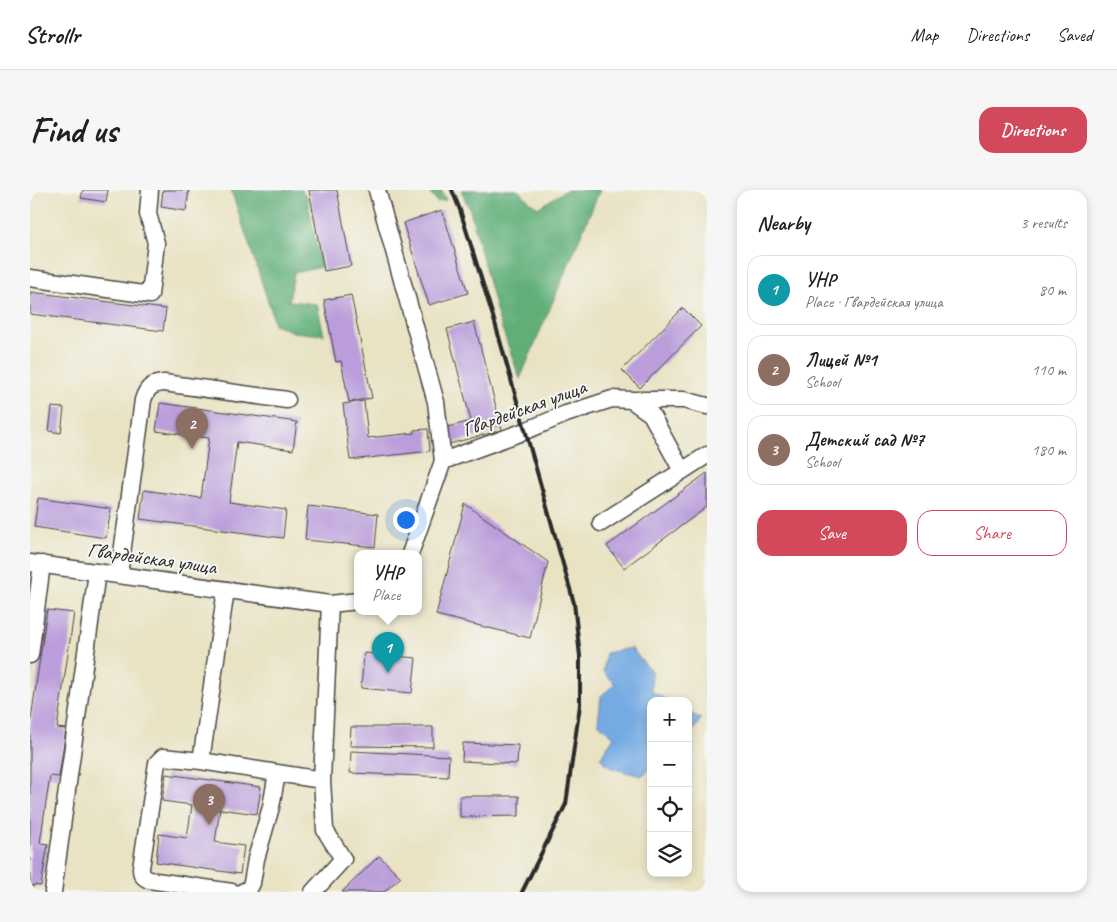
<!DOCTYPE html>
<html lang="en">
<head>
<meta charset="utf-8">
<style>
	:root { --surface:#fff; --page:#f6f6f6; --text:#202124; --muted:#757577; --line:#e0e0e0; --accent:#d1495b }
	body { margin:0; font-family:Caveat,sans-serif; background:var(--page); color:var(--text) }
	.controls { position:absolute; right:15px; bottom:15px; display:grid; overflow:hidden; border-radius:10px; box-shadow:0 2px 8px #0003 }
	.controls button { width:45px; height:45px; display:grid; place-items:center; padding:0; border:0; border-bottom:1px solid var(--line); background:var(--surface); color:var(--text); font:25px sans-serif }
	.you { position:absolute; left:375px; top:329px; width:18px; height:18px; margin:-12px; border:4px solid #fff; border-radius:50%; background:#1a73e8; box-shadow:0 0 0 8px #1a73e833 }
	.badge { display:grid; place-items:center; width:32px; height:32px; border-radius:50%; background:var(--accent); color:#fff; font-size:16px; font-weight:700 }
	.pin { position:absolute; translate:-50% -41px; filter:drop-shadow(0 1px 2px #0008) }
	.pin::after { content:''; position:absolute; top:26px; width:18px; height:15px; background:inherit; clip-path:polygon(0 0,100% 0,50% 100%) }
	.popup { position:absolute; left:324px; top:360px; width:68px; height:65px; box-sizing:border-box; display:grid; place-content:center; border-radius:10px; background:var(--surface); filter:drop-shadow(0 1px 4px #0005); font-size:16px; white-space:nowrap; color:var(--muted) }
	.popup b { font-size:19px; color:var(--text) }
	.popup::after { content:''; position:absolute; left:50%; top:100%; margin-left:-10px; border:10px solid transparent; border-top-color:var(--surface) }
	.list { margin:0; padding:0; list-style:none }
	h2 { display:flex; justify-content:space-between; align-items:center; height:65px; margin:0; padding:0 20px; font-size:21px }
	h2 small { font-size:16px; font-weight:400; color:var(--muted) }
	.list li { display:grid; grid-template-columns:32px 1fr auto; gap:15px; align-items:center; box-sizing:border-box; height:70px; margin:0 10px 10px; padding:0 10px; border:1px solid var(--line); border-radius:15px }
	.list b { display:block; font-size:19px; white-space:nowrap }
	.list p { margin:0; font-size:16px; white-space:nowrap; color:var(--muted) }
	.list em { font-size:16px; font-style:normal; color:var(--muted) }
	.actions { display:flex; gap:10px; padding:15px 20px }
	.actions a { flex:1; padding:11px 0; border:1px solid var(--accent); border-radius:15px; text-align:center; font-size:18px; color:var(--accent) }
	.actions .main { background:var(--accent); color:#fff }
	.icon { flex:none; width:28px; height:28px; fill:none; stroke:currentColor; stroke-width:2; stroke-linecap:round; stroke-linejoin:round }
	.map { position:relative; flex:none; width:677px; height:702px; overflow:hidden; border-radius:15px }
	header { display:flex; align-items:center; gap:30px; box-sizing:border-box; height:70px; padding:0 25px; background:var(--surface); border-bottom:1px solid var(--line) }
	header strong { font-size:24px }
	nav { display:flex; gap:28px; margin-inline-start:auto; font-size:18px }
	.intro { display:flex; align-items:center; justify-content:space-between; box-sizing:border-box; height:120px; padding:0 30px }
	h1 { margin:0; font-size:35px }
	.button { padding:12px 22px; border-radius:15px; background:var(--accent); color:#fff; font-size:18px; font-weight:700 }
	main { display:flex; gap:30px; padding:0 30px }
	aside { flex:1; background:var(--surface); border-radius:15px; box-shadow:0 2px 8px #0003 }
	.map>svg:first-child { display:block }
	.forest { fill:#61af79; stroke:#466d52 }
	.water { fill:#75aae2; stroke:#506a86 }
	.building { fill:#ba9dda }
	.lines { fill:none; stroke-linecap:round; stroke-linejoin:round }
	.minor-casing { stroke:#484742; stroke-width:19 }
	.minor { stroke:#fff; stroke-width:16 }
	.rail { stroke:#2b2b2b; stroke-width:4 }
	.labels { text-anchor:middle; stroke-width:4; stroke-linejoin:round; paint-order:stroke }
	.street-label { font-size:21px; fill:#2b2b2b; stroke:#f6f6f2 }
</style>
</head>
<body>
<header>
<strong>Strollr</strong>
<nav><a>Map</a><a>Directions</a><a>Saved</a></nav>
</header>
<div class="intro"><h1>Find us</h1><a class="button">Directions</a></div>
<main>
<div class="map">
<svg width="677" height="702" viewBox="0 0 677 702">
	<rect width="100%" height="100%" fill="#f6f6f2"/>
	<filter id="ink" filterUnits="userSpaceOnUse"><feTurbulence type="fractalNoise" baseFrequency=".02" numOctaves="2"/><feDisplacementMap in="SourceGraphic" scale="10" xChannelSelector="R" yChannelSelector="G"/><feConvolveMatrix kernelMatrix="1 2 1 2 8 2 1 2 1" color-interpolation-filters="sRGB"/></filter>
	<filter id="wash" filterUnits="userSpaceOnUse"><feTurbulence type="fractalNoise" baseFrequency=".0096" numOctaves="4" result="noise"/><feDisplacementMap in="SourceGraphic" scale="20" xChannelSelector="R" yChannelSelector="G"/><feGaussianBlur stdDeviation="1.12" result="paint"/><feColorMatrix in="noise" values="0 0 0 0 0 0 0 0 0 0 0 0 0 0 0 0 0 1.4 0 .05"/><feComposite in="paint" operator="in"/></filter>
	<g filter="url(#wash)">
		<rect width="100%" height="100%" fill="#e9e3c4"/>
		<path class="forest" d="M201,0H272L277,8L291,77L264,83L259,111L287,114L294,145L263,142L244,134L241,120Z
			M397,0H411L416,10L407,12Z
			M431,0H487L508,18L536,0H570L490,189L468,127L440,20Z"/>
		<path class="water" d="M601,458L622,482L621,501L639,511H621V578L611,586L581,578L570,568L584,547L568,533L571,506L585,494L573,482L576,463Z
			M658,522L671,529L658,548Z"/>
		<g id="blocks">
			<path class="building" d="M53,0H78L76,12L51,8Z
				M133,0H159L156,21L131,17Z
				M279,0H307L321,76L294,81Z
				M412,20L438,103L399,115L373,33Z
				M0,102L136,119L133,141L0,124Z
				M321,105L342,208L319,212L311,171L306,172L294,110Z
				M653,118L671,136L610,198L592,180Z
				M444,132L472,240L419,254L414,238L441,231L417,139Z
				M334,211L338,248L384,243V240L398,239L400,261L320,270L313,214Z
				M130,213L267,232L263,260L207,252L199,312L256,320L253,348L110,329L114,300L171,308L179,248L126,241Z
				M22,217L34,218L31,243L19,241Z
				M677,283V317L594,378L577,356Z
				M8,308L81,319L76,348L4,337Z
				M435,314L518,372L500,448L406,425Z
				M278,316L348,324L345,357L275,350Z
				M17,420L44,423L27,538L36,539L29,587L20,586L10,653L18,654L11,696L3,695L2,702H0V536Z
				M334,463L386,468L382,503L331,498Z
				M321,537H403V557L320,556Z
				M433,553L488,555L487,574L432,571Z
				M321,561L419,566L418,587L320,583Z
				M136,584L231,597L227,624L190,619L185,652L214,656L210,684L126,672L129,644L157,648L162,615L132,611Z
				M430,606H489V626L430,627Z
				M349,666L371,687L354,702H312Z"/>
		</g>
	</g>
	<g filter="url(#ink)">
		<use href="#blocks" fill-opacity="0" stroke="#484742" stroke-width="1"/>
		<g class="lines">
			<g class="minor-casing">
				<path id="minor" d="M347,0L406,212L413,271
					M0,88L120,105L126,53L118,24L120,0
					M601,210H654L677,216
					M571,333L677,265
					M380,364L413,271L495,241L536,224L582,209L601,210L621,224L652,281
					M0,373L300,414L328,411
					M89,385L113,210C117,198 121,194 134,193L257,210
					M196,400L171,571L133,567L127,573L111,678C111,685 113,687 119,690L202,702
					M0,465L12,374
					M171,571L247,583L241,617L226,669L222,693L219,699L212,702
					M247,583L292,590
					M23,702L67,382
					M283,702L313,669L295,640L292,590L300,414"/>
			</g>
			<use href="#minor" class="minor"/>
			<path class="rail" d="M422,0L430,20L465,133L544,413L550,466V515L536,614L492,702"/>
		</g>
	</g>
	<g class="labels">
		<g class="street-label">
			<text transform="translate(494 218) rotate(-20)" y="7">Гвардейская улица</text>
			<text transform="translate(122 368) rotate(8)" y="7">Гвардейская улица</text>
		</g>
	</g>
</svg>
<div class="controls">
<button>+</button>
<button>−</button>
<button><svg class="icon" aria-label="locate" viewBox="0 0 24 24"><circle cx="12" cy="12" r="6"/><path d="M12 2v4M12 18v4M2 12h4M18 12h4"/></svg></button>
<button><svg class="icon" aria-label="layers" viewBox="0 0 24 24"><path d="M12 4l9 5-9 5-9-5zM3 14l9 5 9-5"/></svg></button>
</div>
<div class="you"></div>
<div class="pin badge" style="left:358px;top:483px;background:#0f9aa8">1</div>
<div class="popup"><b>УНР</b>Place</div>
<div class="pin badge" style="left:162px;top:259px;background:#8d6e63">2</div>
<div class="pin badge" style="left:179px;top:635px;background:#8d6e63">3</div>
</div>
<aside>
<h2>Nearby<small>3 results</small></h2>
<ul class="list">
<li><span class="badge" style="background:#0f9aa8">1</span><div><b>УНР</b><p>Place · Гвардейская улица</p></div><em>80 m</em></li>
<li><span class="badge" style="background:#8d6e63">2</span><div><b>Лицей №1</b><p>School</p></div><em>110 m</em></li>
<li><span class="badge" style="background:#8d6e63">3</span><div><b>Детский сад №7</b><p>School</p></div><em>180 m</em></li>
</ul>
<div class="actions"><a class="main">Save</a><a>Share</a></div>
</aside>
</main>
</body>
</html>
